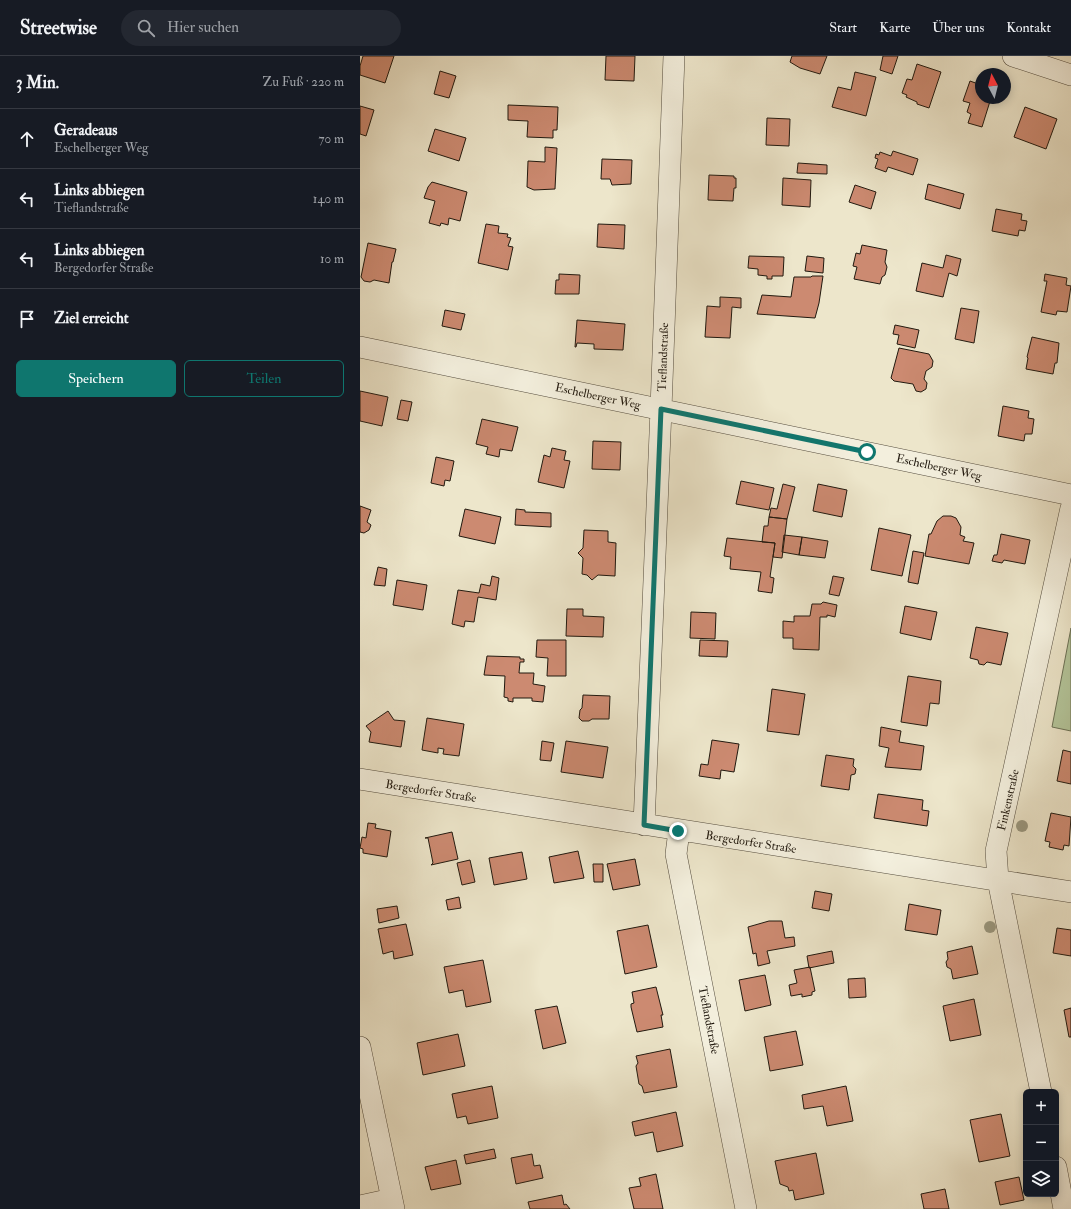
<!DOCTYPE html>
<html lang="de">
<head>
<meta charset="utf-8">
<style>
	:root { --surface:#171b24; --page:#242831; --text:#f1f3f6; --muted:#9ea1a6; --line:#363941; --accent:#0f766e }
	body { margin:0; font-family:"IM FELL Double Pica",serif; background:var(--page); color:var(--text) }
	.controls { position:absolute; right:12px; bottom:12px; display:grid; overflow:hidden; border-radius:6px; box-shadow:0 2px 10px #0003 }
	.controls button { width:36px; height:36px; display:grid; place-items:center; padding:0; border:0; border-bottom:1px solid var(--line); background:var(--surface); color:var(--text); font:20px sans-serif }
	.compass { position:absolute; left:615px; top:12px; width:36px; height:36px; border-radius:50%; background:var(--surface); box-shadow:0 2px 10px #0003; rotate:353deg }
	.stop { position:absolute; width:12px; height:12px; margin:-9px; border:3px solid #0f766e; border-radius:50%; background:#fff }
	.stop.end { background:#0f766e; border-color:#fff; box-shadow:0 1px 4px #0008 }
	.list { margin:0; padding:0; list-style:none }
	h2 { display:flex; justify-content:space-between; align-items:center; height:52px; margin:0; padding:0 16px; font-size:17px }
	h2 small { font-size:13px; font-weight:400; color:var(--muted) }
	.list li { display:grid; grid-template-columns:26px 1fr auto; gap:12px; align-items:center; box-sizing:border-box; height:60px; padding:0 16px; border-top:1px solid var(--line) }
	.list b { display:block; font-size:15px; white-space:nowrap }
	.list p { margin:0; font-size:13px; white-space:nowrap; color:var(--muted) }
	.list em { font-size:13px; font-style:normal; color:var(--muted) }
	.actions { display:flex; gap:8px; padding:12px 16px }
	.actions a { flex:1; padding:9px 0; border:1px solid var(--accent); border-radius:6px; text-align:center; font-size:14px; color:var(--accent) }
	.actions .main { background:var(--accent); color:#fff }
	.icon { flex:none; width:22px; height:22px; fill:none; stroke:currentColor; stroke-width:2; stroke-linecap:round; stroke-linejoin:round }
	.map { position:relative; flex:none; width:711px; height:1153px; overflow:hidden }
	header { display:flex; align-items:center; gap:24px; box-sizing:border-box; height:56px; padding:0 20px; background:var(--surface); border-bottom:1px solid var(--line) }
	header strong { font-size:19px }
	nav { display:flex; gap:22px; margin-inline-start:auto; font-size:14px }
	.search { width:280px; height:36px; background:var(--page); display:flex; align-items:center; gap:10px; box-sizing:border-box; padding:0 14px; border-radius:22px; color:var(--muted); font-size:15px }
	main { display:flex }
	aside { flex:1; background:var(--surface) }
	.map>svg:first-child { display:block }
	.green { fill:#b4c69b; stroke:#6a7055 }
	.building { fill:#cc8a71; stroke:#21190f }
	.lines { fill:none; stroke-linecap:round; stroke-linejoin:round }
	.minor-casing { stroke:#544c3e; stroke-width:22 }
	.minor { stroke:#f3efdd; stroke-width:21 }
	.tree { fill:#99977f }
	.route { stroke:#0f766e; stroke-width:5 }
	.labels { text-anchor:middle; stroke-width:4; stroke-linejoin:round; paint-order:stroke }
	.street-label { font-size:12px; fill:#21190f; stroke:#f3efdd }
</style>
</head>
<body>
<header>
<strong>Streetwise</strong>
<div class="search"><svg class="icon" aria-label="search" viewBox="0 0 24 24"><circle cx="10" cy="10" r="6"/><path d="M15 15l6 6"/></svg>Hier suchen</div>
<nav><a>Start</a><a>Karte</a><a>Über uns</a><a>Kontakt</a></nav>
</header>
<main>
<aside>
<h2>3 Min.<small>Zu Fuß · 220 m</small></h2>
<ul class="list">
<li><svg class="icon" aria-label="ahead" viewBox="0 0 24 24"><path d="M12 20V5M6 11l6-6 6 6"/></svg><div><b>Geradeaus</b><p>Eschelberger Weg</p></div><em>70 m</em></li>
<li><svg class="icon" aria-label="left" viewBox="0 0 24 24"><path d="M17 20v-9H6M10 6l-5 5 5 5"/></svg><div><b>Links abbiegen</b><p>Tieflandstraße</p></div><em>140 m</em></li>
<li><svg class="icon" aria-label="left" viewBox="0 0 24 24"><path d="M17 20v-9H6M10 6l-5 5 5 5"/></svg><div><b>Links abbiegen</b><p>Bergedorfer Straße</p></div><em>10 m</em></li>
<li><svg class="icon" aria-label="arrive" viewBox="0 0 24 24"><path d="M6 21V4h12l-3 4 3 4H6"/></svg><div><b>Ziel erreicht</b></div></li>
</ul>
<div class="actions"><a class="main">Speichern</a><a>Teilen</a></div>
</aside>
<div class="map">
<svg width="711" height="1153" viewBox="0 0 711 1153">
	<rect width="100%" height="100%" fill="#ede6cb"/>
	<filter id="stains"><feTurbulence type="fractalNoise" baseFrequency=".005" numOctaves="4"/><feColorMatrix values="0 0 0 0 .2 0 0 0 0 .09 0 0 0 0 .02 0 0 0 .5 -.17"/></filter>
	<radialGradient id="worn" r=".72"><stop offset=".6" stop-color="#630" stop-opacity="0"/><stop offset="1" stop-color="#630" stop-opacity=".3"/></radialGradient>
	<path class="green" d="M711,572V675L692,671Z"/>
	<path class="building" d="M3,0H34L25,27L0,19V10Z
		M246,0H275L274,25L245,24Z
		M432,0H467L460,18L440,12L430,6Z
		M523,0H538L532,18L520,14Z
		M557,8L581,16L569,52L557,48V46L546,41L547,39L542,37L547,23L552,24Z
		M80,15L96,20L89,42L74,38Z
		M495,16L516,21L506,60L472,51L478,31L491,34Z
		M610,25L621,29V42H631L622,71L608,67L611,58L607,56L610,47L603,45Z
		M148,49L198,51L197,74H193V82L167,81L168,65L148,64Z
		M0,50L14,54L6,80L0,78Z
		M665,51L697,63L686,93L654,81Z
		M407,62L430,63L429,90L406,89Z
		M75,73L106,82L99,105L68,95Z
		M185,91L197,92L195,133L174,134L167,131L168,105L185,106Z
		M533,95L558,103L553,119L528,111L526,116L515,112L518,103L515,102L516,98L519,99L520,96L531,100Z
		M242,103L272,104L271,128L252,129L250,123H241Z
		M438,107L467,109V118L437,117Z
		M349,119L374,120V122H376V132H374L373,145L348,144Z
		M423,122L451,124L450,151L422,149Z
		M72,126L107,136L100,165L89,162L88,169L81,167L80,170L69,167L75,145L64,142L68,131Z
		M568,128L604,138L600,153L565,143Z
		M495,129L516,136L511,153L489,146Z
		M636,153L662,158L661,164L667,165L665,175L659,174L658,180L632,175Z
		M126,168L139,170L138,177L148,178L147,181L151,182L148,190L153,191L148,214L118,207Z
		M238,168L265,169L264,193L237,191Z
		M8,187L36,193L33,206H32L29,227L14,224L10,226L4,225L1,221Z
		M502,189L527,194L525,206L527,211L525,219L522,221L520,228L494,223L497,211L493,210L496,197L500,198Z
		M586,199L601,203L597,220L589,217L583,241L556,235L562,207L583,212Z
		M389,200L424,201L423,220H412V223H407V220L398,219V213L388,212Z
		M447,200L464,202L463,217L445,215Z
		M199,218L220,219L219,238H195L196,224H199Z
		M685,218L707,222L706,229L711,230L707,256L697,255L696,259L681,256L687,225H684Z
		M452,220H463L459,247L455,262L397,258L402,239L431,241L434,221H451Z
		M360,241L381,242V252L372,251L370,282L345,281L347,250L360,251Z
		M601,252L619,255L614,287L595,283Z
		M85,254L105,258L101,274L82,270Z
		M217,264L265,268L263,294L234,293V288L217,287L216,291H215Z
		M535,269L559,274L555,292L537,288L539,279L533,278Z
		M672,281L699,287L697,307H695L693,318L666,313L668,302L667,301Z
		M539,292L569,298L573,305L572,311L566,315L564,323L567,327L566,333L561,336L556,335L553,328L534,325L531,322Z
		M0,335L28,341L22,370L0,365Z
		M41,344L52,346L48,365L37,363Z
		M643,350L669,355L668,362L674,363L672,378H665L664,385L638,380Z
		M122,363L158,371L152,395L140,393L139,401L126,398L128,391L116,388Z
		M233,385L261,386L260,414L232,413Z
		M192,392L206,395L204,404L210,405L204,432L178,426L184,399L190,401Z
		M76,401L94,405L90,425L85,424L84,430L71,427Z
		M381,425L414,432L409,454L376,448Z
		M423,428L435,431L427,463L409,461L411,452L417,453Z
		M458,428L487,434L482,461L453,455Z
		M0,450L11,454L7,466L11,469L9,474L4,477L0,476Z
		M105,453L141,461L135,488L99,480Z
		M156,453L165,454V456L191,457V471L155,469Z
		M583,460H591L596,462L601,471L600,479L605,481L603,485L614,487L609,508L565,500L569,478H571L577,465Z
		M409,461L427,463L422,502L413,501L415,487L402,486L404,470H408Z
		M519,472L551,479L542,520L511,514Z
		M224,474L248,475V486L256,487L255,520L238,519L232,524L227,519L222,518L223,502L218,497L223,492Z
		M641,478L670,484L665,508L644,504L642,507L632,505L634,499H637Z
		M424,479L442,481L439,499L422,496Z
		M442,481L468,485L465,502L439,499Z
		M367,482L415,487L410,521L414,522L412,537L398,535L401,516L370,513L371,501L364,500Z
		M553,495L564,497L558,528L548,526Z
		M18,511L27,513L25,530L14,529Z
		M132,520L139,522L136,544L118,541L114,566L105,565L104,571L92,568L98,534L119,537L121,528L130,530Z
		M473,520L484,522L479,540L469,538Z
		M37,524L67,529L63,554L33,549Z
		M463,546L477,549L475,561L467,559V561H460L459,594L433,593V582H423V565L434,566V560H450L452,548H461Z
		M545,550L577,556L571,584L540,577Z
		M207,553H223V560L244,561L243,581L206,580Z
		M331,556L356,557L355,583L330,582Z
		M616,571L648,577L641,609L627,606L624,609L619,608L618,604L610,602Z
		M177,584H206V620H187L188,602L176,601Z
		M340,584L368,585L367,601L339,600Z
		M127,600L160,601V603H164V606H160L159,617H174L173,628L185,630L183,646L172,645V642H153V646L148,645V642L144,641L145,620L124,619Z
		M548,620L581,625L579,648L570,647L567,670L541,666Z
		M412,633L445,638L439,679L407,675Z
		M223,639L250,640L249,663H232L229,665H222L219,662L220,654L222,652Z
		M28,655L34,664L45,665L41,691L9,686L11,676L6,670Z
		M67,662L104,668L99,700L83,698L84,693L78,692V697L62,694Z
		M521,671L541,675L539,686L564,690L561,714L525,711L529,692L519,690Z
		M352,684L379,688L374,716L361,714L360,723L339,720L341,708L348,709Z
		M182,685L194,687L191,705L180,704Z
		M206,685L248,691L243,722L201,716Z
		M703,694L711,696V728L697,725Z
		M466,699L494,703L493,710L496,713L495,718L491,719L489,734L461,730Z
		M518,738L563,744L562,754L569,755L567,770L514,762Z
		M691,757L711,761L709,790L704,789L703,794L689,791L690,786L685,785Z
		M8,767L16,768L15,772L31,775L27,801L3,797V793L0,792L2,781L6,782Z
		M92,776L98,803L71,809L73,807L68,782H65Z
		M218,795L224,822L194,827L189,801Z
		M162,796L167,823L134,829L129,802Z
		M275,803L280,829L253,834L247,808Z
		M110,804L115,826L102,829L97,807Z
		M233,808H243V826H234Z
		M455,835L472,838L469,855L452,852Z
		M99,841L101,852L88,854L86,844Z
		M549,848L581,854L577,879L545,874Z
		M37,850L39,862L19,867L17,853Z
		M409,865H422L425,882L434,881L435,890L407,895L410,907L398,910L396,897L393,898L388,871Z
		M46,868L53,899L34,903L33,895L23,898L18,873Z
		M288,869L297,911L265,918L257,875Z
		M697,872L711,874V900L693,897Z
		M612,890L618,918L593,923L591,913L587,911L586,906L588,903L587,896Z
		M472,895L474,907L449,912L447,900Z
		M123,904L131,946L106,951L103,934L89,937L84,911Z
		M450,911L455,935L452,936V939L442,941V938L431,940L429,929L437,927L434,914Z
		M405,919L411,949L385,955L379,924Z
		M505,922L506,941L489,942L488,923Z
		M296,931L303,959H301L303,971L277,976L271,951V948L274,947L272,936Z
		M614,943L621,979L590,985L583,950Z
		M197,950L206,987L183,993L175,954Z
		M711,952V981H709L704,954Z
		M436,975L443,1009L410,1015L404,981Z
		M98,978L105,1010L63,1019L57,987Z
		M310,993L317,1031L284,1037L282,1030L279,1028L276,1010L278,1007L276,1000Z
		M132,1030L138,1062L108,1068L106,1060L97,1062L92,1038Z
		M486,1030L493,1065L467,1070L463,1050L444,1053L442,1039Z
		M316,1056L323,1090L297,1096L293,1076L275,1080L272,1066Z
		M641,1058L650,1100L619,1106L610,1064Z
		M134,1093L136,1102L106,1108L104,1099Z
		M456,1097L464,1138L435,1144L433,1134L429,1135L428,1131L420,1128L415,1105Z
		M172,1098L174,1110L180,1109L183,1122L156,1128L151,1102Z
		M96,1104L101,1128L71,1134L65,1111Z
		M296,1118L303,1153H274L269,1132L281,1130L279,1122Z
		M659,1121L664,1144L640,1149L635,1126Z
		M585,1133L589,1153H564L561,1138Z
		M202,1139L204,1149L206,1148L210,1153H170L168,1146Z"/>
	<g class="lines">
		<g class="minor-casing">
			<path id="minor" d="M653,0L711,19
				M0,291L711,439
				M0,723L711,836
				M284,769L301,353L314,0
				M319,775L316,798L386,1153
				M0,991L34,1153
				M681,1036L638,824L636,795L711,452
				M696,1111L704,1153
				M0,1150L32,1143"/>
		</g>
		<use href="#minor" class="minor"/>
	</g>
	<g class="tree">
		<circle cx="662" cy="770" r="6"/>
		<circle cx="630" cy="871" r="6"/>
	</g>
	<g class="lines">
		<path class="route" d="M318,775L284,769L301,353L507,396"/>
	</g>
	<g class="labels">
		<g class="street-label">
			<text transform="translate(303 301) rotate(-88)" y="4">Tieflandstraße</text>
			<text transform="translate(238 340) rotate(12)" y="4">Eschelberger Weg</text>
			<text transform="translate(579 411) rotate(12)" y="4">Eschelberger Weg</text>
			<text transform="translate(71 735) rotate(9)" y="4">Bergedorfer Straße</text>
			<text transform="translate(648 744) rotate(-77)" y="4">Finkenstraße</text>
			<text transform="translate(391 786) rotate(9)" y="4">Bergedorfer Straße</text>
			<text transform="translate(349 964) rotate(79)" y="4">Tieflandstraße</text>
		</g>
	</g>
	<rect width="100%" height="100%" filter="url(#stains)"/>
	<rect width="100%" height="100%" fill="url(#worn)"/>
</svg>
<div class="controls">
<button>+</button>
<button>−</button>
<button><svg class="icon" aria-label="layers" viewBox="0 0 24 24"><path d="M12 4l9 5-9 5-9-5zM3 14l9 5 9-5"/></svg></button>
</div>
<svg class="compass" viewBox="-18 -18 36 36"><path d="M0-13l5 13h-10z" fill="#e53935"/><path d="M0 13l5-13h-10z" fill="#9ea1a6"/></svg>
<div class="stop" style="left:507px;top:396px"></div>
<div class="stop end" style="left:318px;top:775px"></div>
</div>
</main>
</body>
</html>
